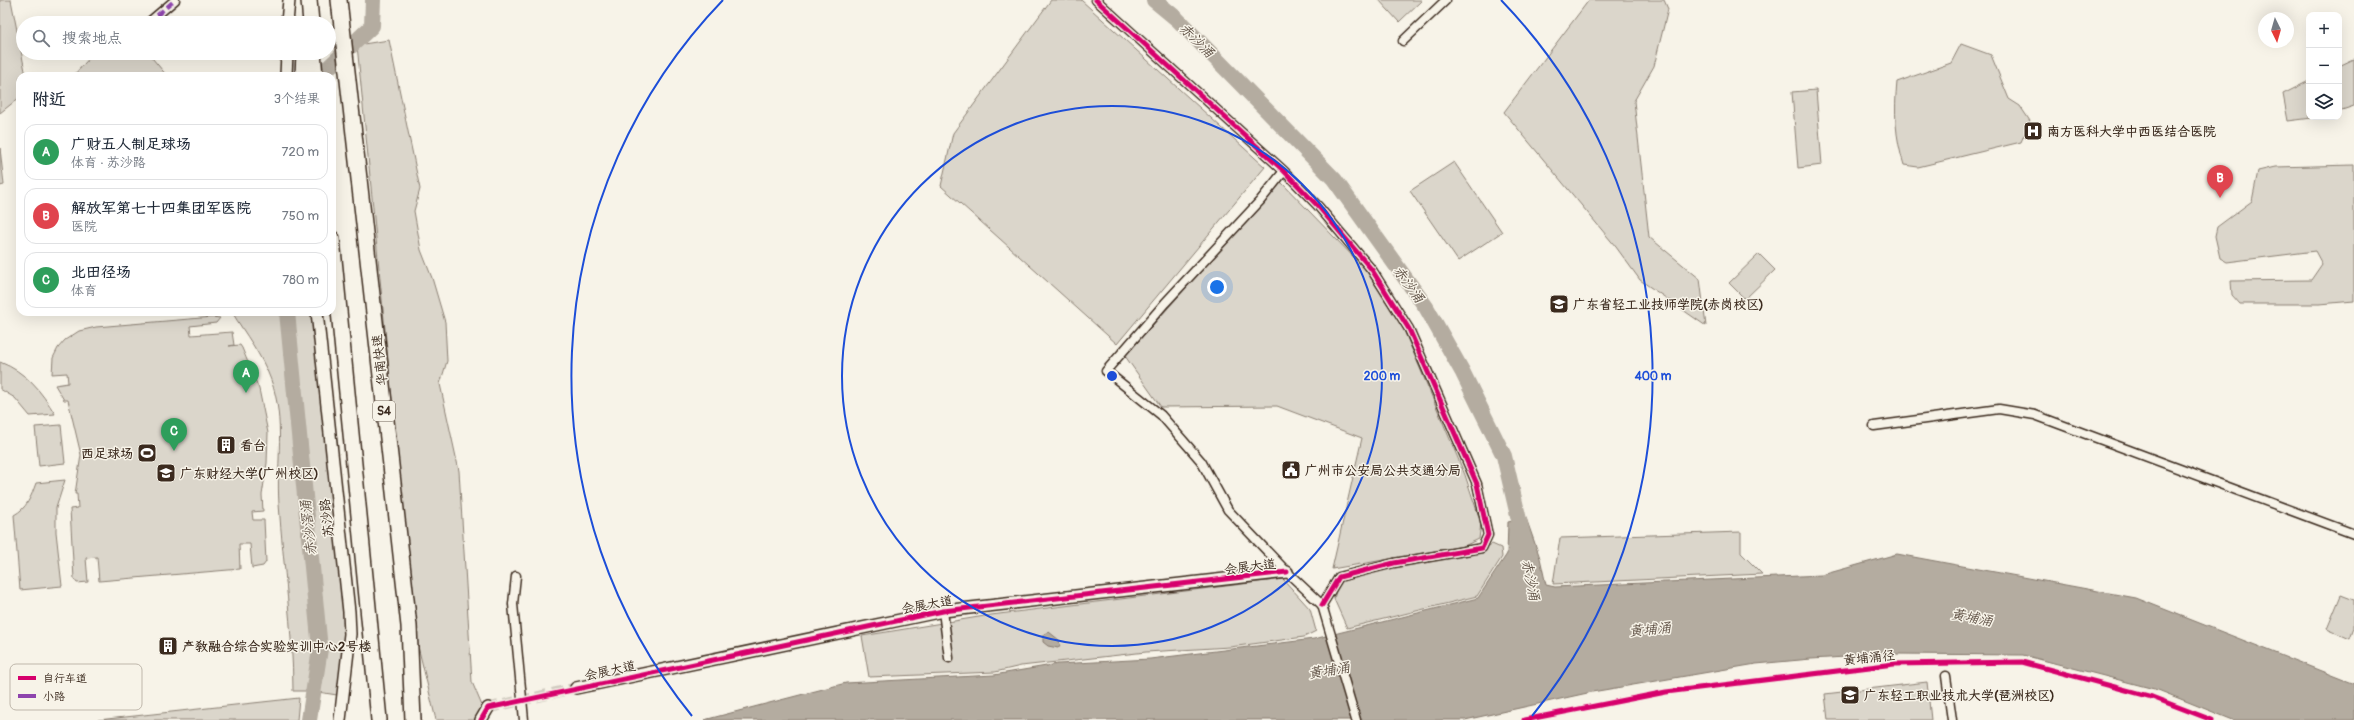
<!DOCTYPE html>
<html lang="zh">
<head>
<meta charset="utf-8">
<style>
	:root { --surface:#fff; --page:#f2f2f3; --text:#1f2937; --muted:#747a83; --line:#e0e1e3; --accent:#3b2a1e }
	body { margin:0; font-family:Pangolin,"LXGW WenKai TC",sans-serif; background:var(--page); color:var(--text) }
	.controls { position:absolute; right:12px; top:12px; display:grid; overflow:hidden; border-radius:8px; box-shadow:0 4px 16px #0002 }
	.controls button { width:36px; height:36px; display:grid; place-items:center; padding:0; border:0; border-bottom:1px solid var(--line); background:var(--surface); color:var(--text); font:20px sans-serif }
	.compass { position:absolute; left:2258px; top:12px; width:36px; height:36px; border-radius:50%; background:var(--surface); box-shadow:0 4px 16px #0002; rotate:175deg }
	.you { position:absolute; left:1217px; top:287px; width:14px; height:14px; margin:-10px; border:3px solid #fff; border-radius:50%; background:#1a73e8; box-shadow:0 0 0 6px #1a73e833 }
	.badge { display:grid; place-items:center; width:26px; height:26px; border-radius:50%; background:var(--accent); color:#fff; font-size:13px; font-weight:700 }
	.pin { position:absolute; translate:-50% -33px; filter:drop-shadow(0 1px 2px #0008) }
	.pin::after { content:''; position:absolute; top:21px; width:14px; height:12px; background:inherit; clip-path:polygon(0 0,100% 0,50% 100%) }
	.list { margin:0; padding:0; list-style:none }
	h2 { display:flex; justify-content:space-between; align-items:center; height:52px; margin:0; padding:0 16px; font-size:17px }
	h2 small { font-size:13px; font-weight:400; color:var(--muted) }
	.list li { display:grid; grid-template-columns:26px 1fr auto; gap:12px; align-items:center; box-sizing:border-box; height:56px; margin:0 8px 8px; padding:0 8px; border:1px solid var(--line); border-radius:12px }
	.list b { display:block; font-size:15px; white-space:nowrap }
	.list p { margin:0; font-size:13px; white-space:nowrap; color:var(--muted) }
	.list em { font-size:13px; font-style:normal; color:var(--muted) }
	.icon { flex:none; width:22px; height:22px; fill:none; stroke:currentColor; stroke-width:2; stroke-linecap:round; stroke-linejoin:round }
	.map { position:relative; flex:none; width:2354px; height:720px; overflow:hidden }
	.search { position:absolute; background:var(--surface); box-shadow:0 4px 16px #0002; left:16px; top:16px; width:320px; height:44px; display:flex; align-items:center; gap:10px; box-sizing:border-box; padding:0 14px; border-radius:22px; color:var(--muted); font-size:15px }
	.panel { position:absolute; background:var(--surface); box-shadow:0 4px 16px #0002; left:16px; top:72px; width:320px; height:244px; border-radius:12px }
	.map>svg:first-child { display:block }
	.green { fill:#dbd6cb; stroke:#8b8074 }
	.water { fill:#b4aca0; stroke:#84786c }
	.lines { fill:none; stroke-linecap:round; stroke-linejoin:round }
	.river { stroke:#b4aca0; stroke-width:16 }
	.secondary-tunnel { stroke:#d1cbc0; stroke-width:11; stroke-dasharray:11 5.5; stroke-linecap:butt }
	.street-casing { stroke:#3b2a1e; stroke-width:11 }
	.secondary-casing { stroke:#3b2a1e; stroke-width:14 }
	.highway-casing { stroke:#3b2a1e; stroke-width:18 }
	.street { stroke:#f7f3e8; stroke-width:8 }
	.secondary { stroke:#f7f3e8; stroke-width:11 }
	.highway { stroke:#f7f3e8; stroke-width:15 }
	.street-bridge-casing { stroke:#3b2a1e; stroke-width:11; stroke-linecap:butt }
	.street-bridge { stroke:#f7f3e8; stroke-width:8 }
	.quiet { stroke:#8e44ad; stroke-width:4; stroke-dasharray:8 4; stroke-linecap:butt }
	.cycleway-casing { stroke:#f7f3e8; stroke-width:8 }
	.cycleway { stroke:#d6006c; stroke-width:5 }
	.ring { fill:none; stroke:#1d4ed8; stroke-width:2 }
	.labels { text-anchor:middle; stroke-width:3; stroke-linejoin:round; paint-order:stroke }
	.shield { fill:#f7f3e8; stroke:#73665b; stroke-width:1 }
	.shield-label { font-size:12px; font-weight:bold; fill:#3b2a1e }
	.poi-label { font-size:13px; font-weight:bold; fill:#3b2a1e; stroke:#f7f3e8; text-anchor:start }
	.street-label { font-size:13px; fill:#3b2a1e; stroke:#f7f3e8 }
	.water-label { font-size:14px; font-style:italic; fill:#5f5145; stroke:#f7f3e8 }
	.key { fill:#f7f3e8; stroke:#bfb7ab; stroke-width:1 }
	.key-label { font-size:11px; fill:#3b2a1e }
	.centre { fill:#1d4ed8; stroke:#f7f3e8; stroke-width:2 }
	.ring-label { font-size:12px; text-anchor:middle; font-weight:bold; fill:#1d4ed8; stroke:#f7f3e8; stroke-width:3; stroke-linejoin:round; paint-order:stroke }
</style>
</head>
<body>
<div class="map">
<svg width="2354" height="720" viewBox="0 0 2354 720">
	<rect width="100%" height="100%" fill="#f7f3e8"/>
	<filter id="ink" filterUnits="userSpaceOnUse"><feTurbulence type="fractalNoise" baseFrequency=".025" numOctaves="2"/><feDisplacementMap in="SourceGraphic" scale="8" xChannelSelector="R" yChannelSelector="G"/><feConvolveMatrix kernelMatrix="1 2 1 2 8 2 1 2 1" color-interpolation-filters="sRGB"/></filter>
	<g filter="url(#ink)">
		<path class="green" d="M0,0H11L26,76H20V97L0,113Z
			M1051,0H1081L1265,167L1117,344L941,186L953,133Z
			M1379,0H1422L1399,22Z
			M1589,0H1664L1668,9L1654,66L1634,101L1649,237L1700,279L1706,326L1640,280L1616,247L1504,112Z
			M389,40L420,189L414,211L421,250L432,278L445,322L447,361L440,384L459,471L472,682L483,708L479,720H436L415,634L357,45Z
			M1961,44L1991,55L2009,99L2020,106L2030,121L2021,142L1918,167L1904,165C1895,137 1894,111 1897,82L1951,63Z
			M94,53H148L167,76H73Z
			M2354,59V106L2339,111V66Z
			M2309,81V117H2320L2288,121L2283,94Z
			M1816,90L1822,165L1798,168L1792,92Z
			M0,148L4,185L0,186Z
			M1454,162L1502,232L1458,261L1410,191Z
			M2354,165V301L2320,304H2240L2232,295L2231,281L2311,280L2322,264L2315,251L2227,262L2220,258L2215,236L2217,227L2252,201L2258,171L2275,167Z
			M1281,182L1365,269L1403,328L1465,475L1481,523L1479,539L1464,546L1332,569L1362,438L1277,406L1161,407L1125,356Z
			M1759,254L1775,270L1745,299L1729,283Z
			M232,312H282L313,648L309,691H293C293,628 283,566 279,504C276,461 286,422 271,380C262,355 245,334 232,312Z
			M293,312H313L346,634L337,695L318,692L323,653V626Z
			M213,317L220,318L216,323L190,326L191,335L232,332L234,345L229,346L240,345L242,348L259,389L268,433L267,463L262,495L263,511L252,512L253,520H264L266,562L263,566L252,568L250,544H239L240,569L99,581L97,557L86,558L88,582L77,583L74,579L70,509L78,508L77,494H75L81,455L68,400H64L55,385L68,383L67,373L52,374L53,358L58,348L65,340L79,331L96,327Z
			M0,362C26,372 41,391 55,414L30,416L15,398L0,389Z
			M61,425L65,463L39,466L35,427Z
			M65,480L56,508V532L62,586L20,590L14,515C27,508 31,497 36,483Z
			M1741,532V553L1762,574L1553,584L1560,538Z
			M1492,544L1501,548L1502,557L1477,596L1347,628L1334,599L1339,579L1393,565L1479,551Z
			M1283,579L1310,609L1316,631L1304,637L1230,647L1146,652L1021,666L995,672L869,677L862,636L991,615Z
			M2341,595L2354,600V628L2350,639L2327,629Z
			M1927,682L1931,720H1828L1825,694Z
			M299,698L297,720H98Z"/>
		<path class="water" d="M1526,518L1540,558L1546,585L1555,587L1822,575L1897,554L2136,598L2354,684V720H2233L2158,690L2023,655L1898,654L1811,659L1756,664L1592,692L1465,720H704L846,683L994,675L1058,664L1150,659L1314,639L1478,598L1507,554L1508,522Z
			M1049,632L1059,640L1060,645L1058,648L1048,646L1043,642V635Z"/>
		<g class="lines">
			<path class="river" d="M1154,0L1177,19L1334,179L1426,307L1462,371L1504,456L1524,541
				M308,76L328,68L372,26L373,0
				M287,312L320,649L309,720"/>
			<path class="secondary-tunnel" d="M488,708L576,688"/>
			<g class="street-casing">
				<path id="street" d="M1096,0L1284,171L1318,206L1372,270L1409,329L1477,484L1488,535L1482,548L1394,563L1339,577L1322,605
					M148,23L175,0
					M1403,41L1446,0
					M1284,171L1260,201L1165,303L1106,371L1161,415L1201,461L1228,510L1287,572L1322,605L1356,720
					M1874,426L1999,409L2035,415L2354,534
					M513,604L516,576
					M943,611L949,658
					M1946,676L1952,720"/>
			</g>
			<g class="secondary-casing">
				<path id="secondary" d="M287,23L289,0
					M286,76L287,53
					M317,312L349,612L350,634L340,720
					M576,688L943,611L1287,572
					M481,720L488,708"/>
			</g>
			<g class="highway-casing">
				<path id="highway" d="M309,0L311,23
					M339,0L409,626L413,720
					M313,53L315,76
					M303,76L304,53
					M332,239L379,720"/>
			</g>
			<use href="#street" class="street"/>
			<use href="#secondary" class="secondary"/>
			<use href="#highway" class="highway"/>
			<g class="street-bridge-casing">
				<path id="street-bridge" d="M513,604L524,720"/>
			</g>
			<use href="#street-bridge" class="street-bridge"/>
			<path class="quiet" d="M148,23L175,0"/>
			<g class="cycleway-casing">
				<path id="cycleway" d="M1096,0L1284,171L1318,206L1372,270L1409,329L1477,484L1488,535L1482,548L1394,563L1339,577L1322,605
					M481,720L488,708L943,611L1287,572
					M1524,720L1666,692L1894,664L2022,662L2152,697L2212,720"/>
			</g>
			<use href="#cycleway" class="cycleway"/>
		</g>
	</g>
	<g class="ring">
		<circle cx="1112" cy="376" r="270"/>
		<path d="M692 716A541 541 0 0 1 723 0M1501 0A541 541 0 0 1 1532 716"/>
	</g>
	<defs>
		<g id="hospital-square" transform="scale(1)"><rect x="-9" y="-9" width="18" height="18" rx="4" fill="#3b2a1e" stroke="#f7f3e8"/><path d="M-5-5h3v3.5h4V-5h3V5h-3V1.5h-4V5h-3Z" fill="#fff"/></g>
		<g id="university-square" transform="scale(1)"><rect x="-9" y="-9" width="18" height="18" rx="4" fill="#3b2a1e" stroke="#f7f3e8"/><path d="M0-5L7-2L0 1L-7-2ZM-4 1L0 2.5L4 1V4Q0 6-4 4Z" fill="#fff"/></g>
		<g id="building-square" transform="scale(1)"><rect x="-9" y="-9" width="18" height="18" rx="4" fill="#3b2a1e" stroke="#f7f3e8"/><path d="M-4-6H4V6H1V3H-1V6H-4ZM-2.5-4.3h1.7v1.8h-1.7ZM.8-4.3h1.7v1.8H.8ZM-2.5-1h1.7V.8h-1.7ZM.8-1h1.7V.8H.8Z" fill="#fff"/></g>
		<g id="stadium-square" transform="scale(1)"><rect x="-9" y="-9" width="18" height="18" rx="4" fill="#3b2a1e" stroke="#f7f3e8"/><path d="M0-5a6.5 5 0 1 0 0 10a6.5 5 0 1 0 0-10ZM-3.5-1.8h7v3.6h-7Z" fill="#fff"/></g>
		<g id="civic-square" transform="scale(1)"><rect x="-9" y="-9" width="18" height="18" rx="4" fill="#3b2a1e" stroke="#f7f3e8"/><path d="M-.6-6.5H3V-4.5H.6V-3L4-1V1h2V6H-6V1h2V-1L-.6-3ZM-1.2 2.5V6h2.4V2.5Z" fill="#fff"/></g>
	</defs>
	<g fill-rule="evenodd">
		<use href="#hospital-square" x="2033" y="131"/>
		<use href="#university-square" x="1559" y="304"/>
		<use href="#building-square" x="226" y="445"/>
		<use href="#stadium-square" x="147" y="453"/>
		<use href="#civic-square" x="1291" y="470"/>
		<use href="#university-square" x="166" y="473"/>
		<use href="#building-square" x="168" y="646"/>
		<use href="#university-square" x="1850" y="695"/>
	</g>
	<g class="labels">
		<rect class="shield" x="373" y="401" width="22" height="20" rx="3"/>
		<g class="shield-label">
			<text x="384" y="415">S4</text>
		</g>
		<g class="poi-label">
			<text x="2047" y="136">南方医科大学中西医结合医院</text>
			<text x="1573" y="309">广东省轻工业技师学院(赤岗校区)</text>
			<text x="240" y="450">看台</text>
			<text x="133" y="458" text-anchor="end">西足球场</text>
			<text x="1305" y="475">广州市公安局公共交通分局</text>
			<text x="180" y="478">广东财经大学(广州校区)</text>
			<text x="182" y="651">产教融合综合实验实训中心2号楼</text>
			<text x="1864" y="700">广东轻工职业技术大学(琶洲校区)</text>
		</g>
		<g class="street-label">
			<text transform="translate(379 360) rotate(-96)" y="5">华南快速</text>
			<text transform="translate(326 518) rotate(-97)" y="5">苏沙路</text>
			<text transform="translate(1250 566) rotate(-7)" y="5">会展大道</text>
			<text transform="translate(927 604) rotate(-10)" y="5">会展大道</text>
			<text transform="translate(1869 657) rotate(-6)" y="5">黄埔涌径</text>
			<text transform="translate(610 670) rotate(-12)" y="5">会展大道</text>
		</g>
		<g class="water-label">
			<text transform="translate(1197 40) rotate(45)" y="5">赤沙涌</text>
			<text transform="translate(1409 284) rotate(54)" y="5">赤沙涌</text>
			<text transform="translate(308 528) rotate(-96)" y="5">赤沙滘涌</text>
			<text transform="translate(1531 580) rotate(79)" y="5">赤沙涌</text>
			<text transform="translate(1972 617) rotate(11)" y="5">黄埔涌</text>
			<text transform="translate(1650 629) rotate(-5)" y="5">黄埔涌</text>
			<text transform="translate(1329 670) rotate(-9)" y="5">黄埔涌</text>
		</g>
	</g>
	<rect x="10" y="664" width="132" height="46" rx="6" class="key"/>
	<rect x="18" y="676" width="18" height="4" fill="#d6006c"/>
	<rect x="18" y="694" width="18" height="4" fill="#8e44ad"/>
	<g class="key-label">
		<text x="43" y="682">自行车道</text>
		<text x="43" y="700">小路</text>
	</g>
	<circle cx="1112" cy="376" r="6" class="centre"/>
	<g class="ring-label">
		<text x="1382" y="380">200 m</text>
		<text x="1653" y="380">400 m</text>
	</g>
</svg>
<div class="controls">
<button>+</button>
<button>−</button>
<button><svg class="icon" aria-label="layers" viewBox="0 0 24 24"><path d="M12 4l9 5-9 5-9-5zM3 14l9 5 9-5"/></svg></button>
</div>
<svg class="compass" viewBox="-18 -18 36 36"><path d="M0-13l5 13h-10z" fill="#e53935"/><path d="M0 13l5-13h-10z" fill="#747a83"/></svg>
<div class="you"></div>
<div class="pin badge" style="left:246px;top:393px;background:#2e9e5b">A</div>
<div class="pin badge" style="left:2220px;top:198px;background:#e0444e">B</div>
<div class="pin badge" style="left:174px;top:451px;background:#2e9e5b">C</div>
<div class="search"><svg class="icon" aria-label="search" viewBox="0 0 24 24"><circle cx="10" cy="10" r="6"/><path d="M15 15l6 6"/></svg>搜索地点</div>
<section class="panel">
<h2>附近<small>3个结果</small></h2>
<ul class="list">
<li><span class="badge" style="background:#2e9e5b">A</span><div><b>广财五人制足球场</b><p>体育 · 苏沙路</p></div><em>720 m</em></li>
<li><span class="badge" style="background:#e0444e">B</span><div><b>解放军第七十四集团军医院</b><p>医院</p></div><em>750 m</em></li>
<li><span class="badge" style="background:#2e9e5b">C</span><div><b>北田径场</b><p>体育</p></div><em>780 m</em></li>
</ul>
</section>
</div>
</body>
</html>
